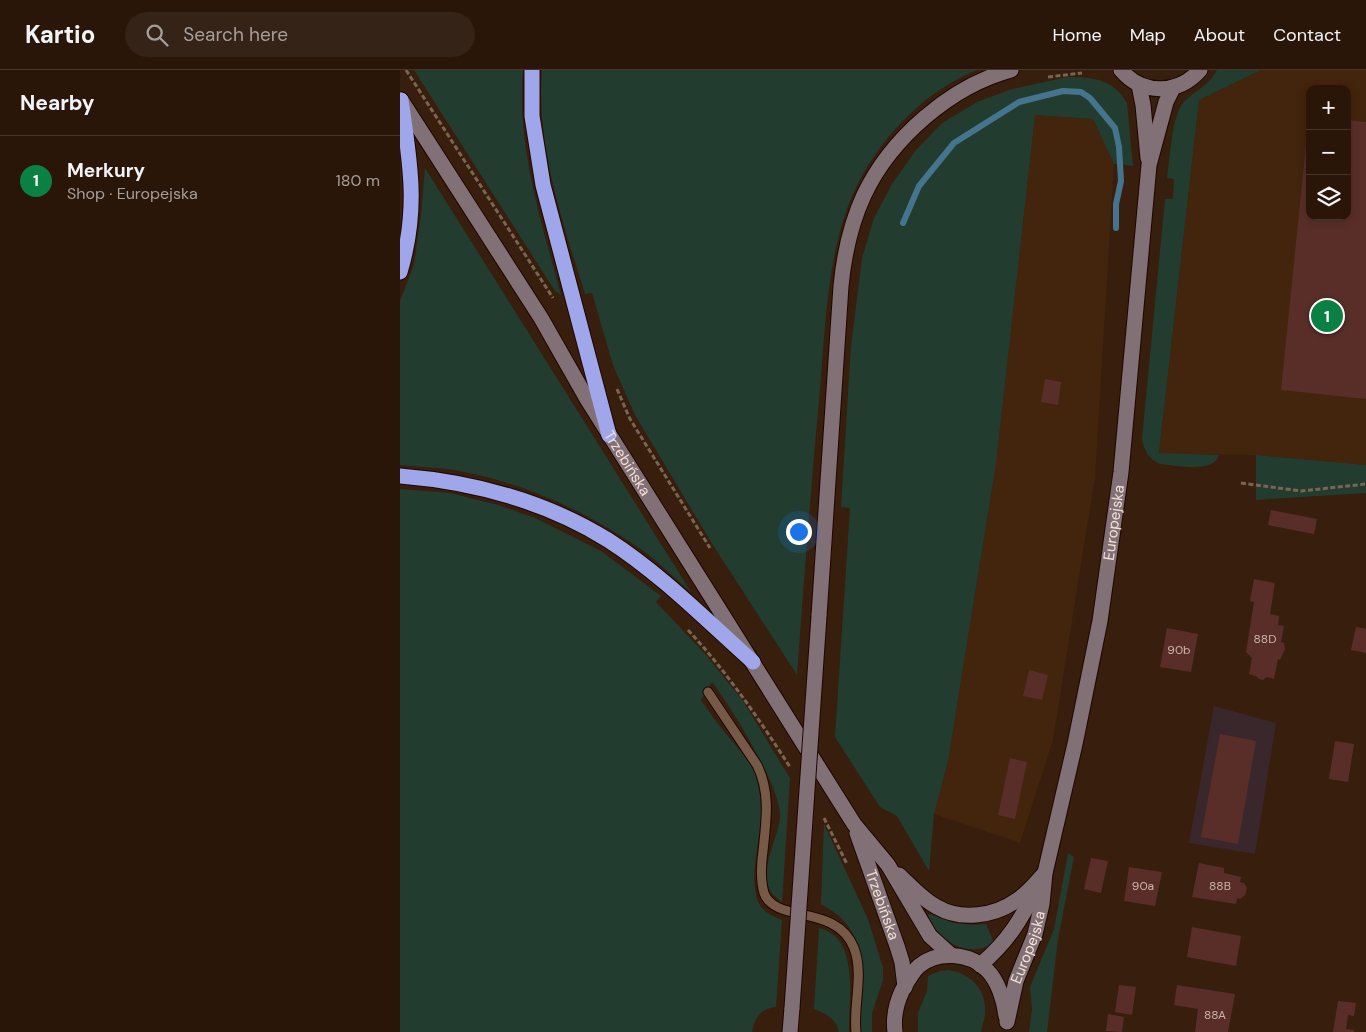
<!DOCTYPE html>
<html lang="en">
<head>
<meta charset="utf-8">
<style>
	:root { --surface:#2a1609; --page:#362317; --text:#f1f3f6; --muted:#a59f9c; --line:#46352a; --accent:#0b8043 }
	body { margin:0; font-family:"DM Sans",sans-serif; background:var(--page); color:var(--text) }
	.controls { position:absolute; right:15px; top:15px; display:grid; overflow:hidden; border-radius:10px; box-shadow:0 2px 8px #0003 }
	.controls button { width:45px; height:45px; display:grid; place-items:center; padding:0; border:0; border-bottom:1px solid var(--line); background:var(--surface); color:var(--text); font:25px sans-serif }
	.you { position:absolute; left:398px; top:461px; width:18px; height:18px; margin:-12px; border:4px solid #fff; border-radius:50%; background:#1a73e8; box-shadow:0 0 0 8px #1a73e833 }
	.badge { display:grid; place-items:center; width:32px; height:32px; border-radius:50%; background:var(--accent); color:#fff; font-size:16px; font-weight:700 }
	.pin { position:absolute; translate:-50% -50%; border:2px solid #fff; box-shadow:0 1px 5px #0006 }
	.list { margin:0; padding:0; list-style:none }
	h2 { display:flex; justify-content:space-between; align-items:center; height:65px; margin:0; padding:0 20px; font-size:21px }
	h2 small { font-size:16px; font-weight:400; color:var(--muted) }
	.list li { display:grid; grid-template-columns:32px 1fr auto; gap:15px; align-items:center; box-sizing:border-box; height:90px; padding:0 20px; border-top:1px solid var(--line) }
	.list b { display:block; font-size:19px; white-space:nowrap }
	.list p { margin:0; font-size:16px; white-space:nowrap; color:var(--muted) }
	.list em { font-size:16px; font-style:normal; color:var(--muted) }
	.icon { flex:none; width:28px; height:28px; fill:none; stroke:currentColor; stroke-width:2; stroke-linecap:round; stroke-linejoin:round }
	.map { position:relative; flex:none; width:966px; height:962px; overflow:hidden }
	header { display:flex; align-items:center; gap:30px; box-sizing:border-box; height:70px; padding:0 25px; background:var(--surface); border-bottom:1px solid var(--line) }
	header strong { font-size:24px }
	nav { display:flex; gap:28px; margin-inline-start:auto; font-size:18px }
	.search { width:350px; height:45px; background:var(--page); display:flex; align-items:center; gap:12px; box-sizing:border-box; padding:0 18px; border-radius:28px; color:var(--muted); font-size:19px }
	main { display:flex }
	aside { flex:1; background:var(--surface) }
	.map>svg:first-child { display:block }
	.built { fill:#43240d; fill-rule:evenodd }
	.industrial { fill:#3a272b }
	.green { fill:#223d30 }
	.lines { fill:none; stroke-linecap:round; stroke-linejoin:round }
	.stream { stroke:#45758e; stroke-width:6 }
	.building { fill:#592e28 }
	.lane-casing { stroke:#1e0700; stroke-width:11 }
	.secondary-casing { stroke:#1e0700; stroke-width:17 }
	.highway-casing { stroke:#1e0700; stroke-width:17 }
	.path { stroke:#7b6454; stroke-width:3; stroke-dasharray:5 2.5; stroke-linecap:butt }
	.lane { stroke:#765946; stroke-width:9 }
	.secondary { stroke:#827077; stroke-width:15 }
	.highway { stroke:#9fa7ea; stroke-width:15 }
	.secondary-bridge-casing { stroke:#1e0700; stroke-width:17; stroke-linecap:butt }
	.secondary-bridge { stroke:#827077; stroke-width:15 }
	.labels { text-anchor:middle; stroke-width:4; stroke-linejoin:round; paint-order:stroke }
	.number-label { font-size:12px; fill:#ccb4aa }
	.street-label { font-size:15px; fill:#f3e1d6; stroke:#170c05 }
</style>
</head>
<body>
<header>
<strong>Kartio</strong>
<div class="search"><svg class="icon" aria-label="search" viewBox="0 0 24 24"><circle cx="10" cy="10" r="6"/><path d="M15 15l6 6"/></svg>Search here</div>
<nav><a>Home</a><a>Map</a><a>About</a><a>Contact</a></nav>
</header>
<main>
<aside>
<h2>Nearby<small></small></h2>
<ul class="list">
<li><span class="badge">1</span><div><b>Merkury</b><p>Shop · Europejska</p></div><em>180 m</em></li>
</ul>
</aside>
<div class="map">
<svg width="966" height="962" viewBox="0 0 966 962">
	<rect width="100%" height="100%" fill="#381e0c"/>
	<path class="built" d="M861,0H966V395L856,385L759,384L799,30ZM910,19H947V146H910Z
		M635,45L693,49L714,94L695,407L653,670L620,773L534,744L548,691L596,394Z"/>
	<path class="industrial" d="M814,636L876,653L855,784L789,773Z"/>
	<path class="green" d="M14,0H123C116,75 142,154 161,225L155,221Z
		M142,0H577C518,24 471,77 448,136C427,193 425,259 420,319C411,414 404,510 397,605L311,472L235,345L213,295L192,223L185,224C163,152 136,77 142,0Z
		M817,0H861L799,30L759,383L819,385C814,404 775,395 760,394C749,389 744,381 742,369L765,129H773L774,109L767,108L768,99C771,81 772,45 784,32C796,19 807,18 817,0Z
		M667,7C693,7 713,9 727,33L733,96L714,94L693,49L635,45L596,394L548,691L534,744L529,801L497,746L480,737L435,667L450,438L441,437L451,276L462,188L474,148L492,114L516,80L542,53L577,32L612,19Z
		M25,98L291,522C275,509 261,494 245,482C189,442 121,411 53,400C36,397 18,397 0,395V231L14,195L21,145Z
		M856,385L966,395V423L856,430Z
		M0,419L50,423L98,435L135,448L201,481L261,526L256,532L306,585L343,631L390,708L382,833C379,829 374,826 371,822C358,801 378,769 380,748C383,720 330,635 312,612L301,630C309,642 317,653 326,664C336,676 347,687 354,701C360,715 361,732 361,747C360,771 346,819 362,838C367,844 375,847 382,850L376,937C360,939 355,947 352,962H0Z
		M424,754L468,849L483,898V910L472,943V962H460C456,922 474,879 440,847C435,842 427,838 421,834Z
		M668,783L674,787L658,869L647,962H629L632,939L630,917L654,859Z
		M530,844L554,853L575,855L586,854L594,873C575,885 552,879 538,862C533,857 529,851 528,845Z
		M419,858C461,868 448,931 449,962H439C436,949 426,943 414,939Z
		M548,900C570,903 587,919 585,943C585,949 582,956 581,962H518V943L527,921L528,906L540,901Z"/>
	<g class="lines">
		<path class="stream" d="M503,153L519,116L554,73L619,32L663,21L681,22L690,28L715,58L719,77L721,111L716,134V158"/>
	</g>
	<path class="building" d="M947,50L966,52V329L881,320L908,55H910V146H947Z
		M645,309L661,312L658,335L641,332Z
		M871,440L917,449L914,464L868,455Z
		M854,509L875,513L870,544L879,546L878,555L884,556L881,572L884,573L885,579L880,590L878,589L874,609L867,607L863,610L859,609L856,606L849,604L852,588L846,582L854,532L850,531Z
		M956,557L966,559V583L951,580Z
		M767,558L798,564L791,602L760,597Z
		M629,600L648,605L642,630L623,626Z
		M820,664L856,671L838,774L801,767Z
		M935,671L954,674L948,712L929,709Z
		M610,688L627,692L615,749L598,745Z
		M691,788L708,791L701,823L684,819Z
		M799,793L824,798V803L841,807L840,812L844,813L847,818L845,825L840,829L837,828L836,834L792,827Z
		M729,797L762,802L755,836L724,831Z
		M792,857L841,866L836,896L787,887Z
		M719,915L736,917L732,945L715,942Z
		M777,915L835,924L828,962H795L798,939L774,935Z
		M938,931L956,933L954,946L948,945L946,959L954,960V962H933Z
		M708,944L724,947L722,962L706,961Z"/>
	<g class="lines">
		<g class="lane-casing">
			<path id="lane" d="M308,622L357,695C371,723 366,752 363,781C361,795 360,809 364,823C375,854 436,833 454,878C464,904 453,935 456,962"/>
		</g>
		<g class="secondary-casing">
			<g id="secondary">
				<path d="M721,0C742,25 778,25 800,0"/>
				<path d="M739,15L743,35L748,88"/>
				<path id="s1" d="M1,30L141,248L187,329L454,754L488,795L530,866L551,885"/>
				<path d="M419,546L441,216C444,185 451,153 464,125C491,68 551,16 611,0"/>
				<path id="s2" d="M457,763L497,876L502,892L505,917"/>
				<path d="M499,805C511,816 523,830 537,837C561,851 595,846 617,830C628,823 636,812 645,803"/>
				<path d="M580,895C608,872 622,848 638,816"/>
				<path id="s3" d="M607,952L616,911L635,864L642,834L645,803L675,674L700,551L721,402L749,95L766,32L773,18"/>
				<path d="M390,962L392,938"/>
				<path d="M495,962C493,947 496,934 502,921C507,912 512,902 519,896C538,880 570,883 587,900C598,911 604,930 606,946"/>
			</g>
		</g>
		<g class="highway-casing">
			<path id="highway" d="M132,0V46L143,115L209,365
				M0,202C19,139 10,92 1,30
				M0,406C74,412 145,431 208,470C261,504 306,550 353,592"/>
		</g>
		<path class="path" d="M6,0L153,228
			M648,7L682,3
			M217,319L230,349L310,478
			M841,413L901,421L966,414
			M288,560C327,602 359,649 390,697
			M424,748L447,794"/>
		<use href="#lane" class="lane"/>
		<use href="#secondary" class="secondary"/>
		<use href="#highway" class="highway"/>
		<g class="secondary-bridge-casing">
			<path id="secondary-bridge" d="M392,938L419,546"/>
		</g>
		<use href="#secondary-bridge" class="secondary-bridge"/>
	</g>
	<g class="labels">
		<g class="number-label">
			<text x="865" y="573">88D</text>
			<text x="779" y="584">90b</text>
			<text x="743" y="820">90a</text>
			<text x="820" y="820">88B</text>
			<text x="815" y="949">88A</text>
		</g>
		<g class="street-label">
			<text dy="5" stroke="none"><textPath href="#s1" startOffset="428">Trzebińska</textPath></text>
			<text dy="5" stroke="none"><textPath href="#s3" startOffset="512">Europejska</textPath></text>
			<text dy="5" stroke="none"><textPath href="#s2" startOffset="76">Trzebińska</textPath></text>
			<text dy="5" stroke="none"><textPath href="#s3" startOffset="78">Europejska</textPath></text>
		</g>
	</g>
</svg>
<div class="controls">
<button>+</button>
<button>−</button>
<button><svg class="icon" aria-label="layers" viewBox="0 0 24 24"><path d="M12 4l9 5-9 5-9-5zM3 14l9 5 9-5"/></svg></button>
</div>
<div class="you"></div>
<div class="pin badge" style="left:927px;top:246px">1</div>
</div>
</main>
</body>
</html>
